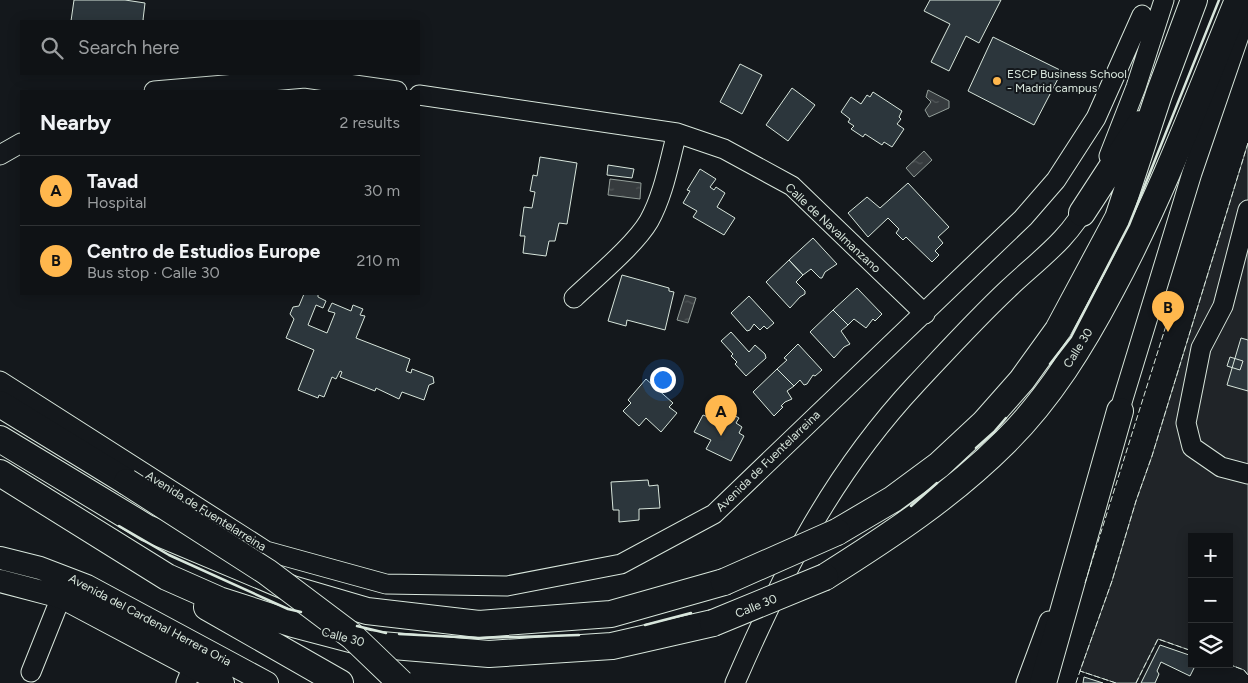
<!DOCTYPE html>
<html lang="en">
<head>
<meta charset="utf-8">
<style>
	:root { --surface:#0f1215; --page:#1d2022; --text:#f1f3f6; --muted:#9b9ea0; --line:#2f3234; --accent:#ffb74d }
	body { margin:0; font-family:Figtree,sans-serif; background:var(--page); color:var(--text) }
	.controls { position:absolute; right:15px; bottom:15px; display:grid; overflow:hidden; border-radius:0px; box-shadow:0 2px 12px #0003 }
	.controls button { width:45px; height:45px; display:grid; place-items:center; padding:0; border:0; border-bottom:1px solid var(--line); background:var(--surface); color:var(--text); font:25px sans-serif }
	.you { position:absolute; left:662px; top:379px; width:18px; height:18px; margin:-12px; border:4px solid #fff; border-radius:50%; background:#1a73e8; box-shadow:0 0 0 8px #1a73e833 }
	.badge { display:grid; place-items:center; width:32px; height:32px; border-radius:50%; background:var(--accent); color:#111; font-size:16px; font-weight:700 }
	.pin { position:absolute; translate:-50% -41px; filter:drop-shadow(0 1px 2px #0008) }
	.pin::after { content:''; position:absolute; top:26px; width:18px; height:15px; background:inherit; clip-path:polygon(0 0,100% 0,50% 100%) }
	.list { margin:0; padding:0; list-style:none }
	h2 { display:flex; justify-content:space-between; align-items:center; height:65px; margin:0; padding:0 20px; font-size:21px }
	h2 small { font-size:16px; font-weight:400; color:var(--muted) }
	.list li { display:grid; grid-template-columns:32px 1fr auto; gap:15px; align-items:center; box-sizing:border-box; height:70px; padding:0 20px; border-top:1px solid var(--line) }
	.list b { display:block; font-size:19px; white-space:nowrap }
	.list p { margin:0; font-size:16px; white-space:nowrap; color:var(--muted) }
	.list em { font-size:16px; font-style:normal; color:var(--muted) }
	.icon { flex:none; width:28px; height:28px; fill:none; stroke:currentColor; stroke-width:2; stroke-linecap:round; stroke-linejoin:round }
	.map { position:relative; flex:none; width:1248px; height:683px; overflow:hidden }
	.search { position:absolute; background:var(--surface); box-shadow:0 2px 12px #0003; left:20px; top:20px; width:400px; height:55px; display:flex; align-items:center; gap:12px; box-sizing:border-box; padding:0 18px; border-radius:0px; color:var(--muted); font-size:19px }
	.panel { position:absolute; background:var(--surface); box-shadow:0 2px 12px #0003; left:20px; top:90px; width:400px; height:205px; border-radius:0px }
	.map>svg:first-child { display:block }
	.pitch { fill:#202428; stroke:#939e99 }
	.water { fill:url(#water-ripples); stroke:#939e99 }
	.building { fill:#2c363c; stroke:#d8e6dc }
	.lines { fill:none; stroke-linecap:round; stroke-linejoin:round }
	.minor-casing { stroke:#d8e6dc; stroke-width:21 }
	.major-casing { stroke:#d8e6dc; stroke-width:24 }
	.highway-casing { stroke:#d8e6dc; stroke-width:28 }
	.minor { stroke:#14181c; stroke-width:19 }
	.major { stroke:#14181c; stroke-width:22 }
	.highway { stroke:#14181c; stroke-width:26 }
	.highway-bridge-casing { stroke:#d8e6dc; stroke-width:28; stroke-linecap:butt }
	.highway-bridge { stroke:#14181c; stroke-width:26 }
	.fence { stroke:#d8e6dc; stroke-width:1; stroke-dasharray:6 2.5; stroke-linecap:butt }
	.wall { stroke:#d8e6dc; stroke-width:2.5 }
	.poi-dot { fill:#ffb74d; stroke:#14181c; stroke-width:2 }
	.labels { text-anchor:middle; stroke-width:4; stroke-linejoin:round; paint-order:stroke }
	.poi-label { font-size:12px; fill:#d8e6dc; stroke:#14181c; text-anchor:start }
	.street-label { font-size:12px; fill:#d8e6dc; stroke:#14181c }
</style>
</head>
<body>
<div class="map">
<svg width="1248" height="683" viewBox="0 0 1248 683">
	<defs>
		<pattern id="water-ripples" width="26" height="14" patternUnits="userSpaceOnUse" patternTransform="scale(1.25)"><rect width="26" height="14" fill="#363b3e"/><path d="M2 4q2-2 4 0t4 0M15 11q2-2 4 0t4 0" fill="none" stroke="#525759"/></pattern>
	</defs>
	<rect width="100%" height="100%" fill="#14181c"/>
	<path class="pitch" d="M1248,143V675L1244,670L1228,664L1229,537H1192V651L1158,639L1136,683H1116L1080,671L1112,581L1136,501L1152,456Z"/>
	<path class="water" d="M928,90L949,101V108L929,117L925,110L931,102L926,97Z
		M924,151L932,160L914,177L906,168Z
		M610,179L641,183L640,199L608,195Z
		M685,295L696,298L688,323L677,320Z"/>
	<path class="building" d="M74,0H125L145,3L143,20L145,21H71Z
		M930,0H1001L979,43L966,36L949,71L931,62L950,24L924,11Z
		M993,37L1062,71L1034,125L968,91Z
		M740,64L762,75L742,114L720,102Z
		M792,88L815,105L788,141L766,125Z
		M873,92L902,111L899,117L901,119L897,124L904,129L892,147L884,142L882,145L865,134L863,137L851,129L854,126L848,122L850,119L841,112L851,97L861,104L867,95L870,97Z
		M540,157L577,163L567,224L559,223L555,241H549L546,256L523,253L525,236H520L524,207L532,208L535,192L530,191L533,175L537,176Z
		M608,165L634,169L632,178L607,175Z
		M700,169L716,179L710,187L714,190L716,187L725,193L717,207L735,218L724,235L693,217L697,211L683,203L690,191L687,190Z
		M908,183L949,227L938,237L943,243L935,251L939,255L932,262L906,237L903,240L896,233L899,229L888,218L868,237L848,213L867,197L880,208Z
		M813,238L837,264L825,272L822,278H820L811,269L803,275L789,260Z
		M789,260L803,275L796,282L805,291V294L800,297L790,308L766,282Z
		M622,275L669,288V291L674,292L665,330L627,320L626,326L608,321Z
		M857,288L882,314L875,321L873,319L866,328L854,319L848,325L833,310Z
		M304,294H318V297L326,301L323,308L316,305L308,325L327,333L335,313L328,311L332,303L351,311L353,305L363,309L360,315L365,316L356,338L410,359L406,371L411,373L412,369L433,377L434,383L429,385L424,400L402,392L399,399L376,388L375,391L340,377L342,372L340,371L336,379L332,377L324,397L319,395L318,398L298,390L314,350L286,338L294,319L290,314L293,307L299,306Z
		M749,296L774,323L767,329L764,326L760,330L754,324L750,330L747,331L731,313Z
		M833,310L848,325L841,331L850,344L844,347L834,358L810,332Z
		M731,332L749,352L755,345L765,354L766,358L746,376L735,364L737,362L731,356L733,354L721,341Z
		M1241,338L1248,340V391L1227,385Z
		M798,344L822,370L815,376L813,375L807,384L804,385L800,380L794,386L777,369L787,360L784,358Z
		M1230,357L1243,361L1240,370L1227,366Z
		M777,369L794,386L787,391L792,399L785,402L781,406L783,407L774,416L753,392Z
		M646,379L673,403L669,407L677,413L661,432L646,418L639,426L623,411L631,403L628,400Z
		M715,405L739,418L736,423L742,427L739,433L744,436L731,461L706,449L711,440L694,432L703,415L708,417Z
		M648,480L649,486L658,485L660,508L639,509V520L619,522V510H613L611,482Z
		M1160,645L1192,656V664H1196L1190,676L1161,662L1157,671L1159,674L1155,683H1141Z
		M1084,677L1103,683H1083Z"/>
	<g class="lines">
		<g class="minor-casing">
			<path id="minor" d="M154,91L305,78L397,91
				M419,95L677,133L724,149L792,186L925,314
				M0,155L21,143
				M1109,156L1136,87L1164,0
				M1248,210L1223,306L1201,348L1186,423L1192,447L1221,467L1248,474
				M574,298C595,278 635,245 649,221C664,194 669,162 677,133
				M0,381L266,551L386,584L507,586L621,564L714,514L1023,218L1056,180L1096,118L1142,15
				M1116,422L1192,173L1241,30L1248,19
				M31,672L61,597
				M186,683L193,666
				M735,683C784,570 832,474 916,384C946,352 976,319 1008,289C1035,263 1071,238 1087,203
				M1026,683L1049,621"/>
		</g>
		<g class="major-casing">
			<path id="major" d="M0,558L40,568L87,586L267,683
				M0,581L61,597L223,683"/>
		</g>
		<g class="highway-casing">
			<path id="highway" d="M1082,213L1140,124
				M0,404L127,482
				M0,439L147,528L292,589L367,611L479,624L611,614L724,582
				M0,473L167,577L219,600L293,624L369,644L489,654L612,646L713,623
				M837,532L893,499L939,465L984,423L1022,380L1058,330L1118,218L1159,94L1194,0
				M825,577C890,536 951,496 1006,441C1050,397 1082,345 1111,290C1161,197 1198,98 1238,0
				M207,607L340,683
				M1043,683L1120,411"/>
		</g>
		<use href="#minor" class="minor"/>
		<use href="#major" class="major"/>
		<use href="#highway" class="highway"/>
		<g class="highway-bridge-casing">
			<path id="highway-bridge" d="M127,482L267,572L352,636L401,683
				M724,582L837,532
				M713,623L825,577"/>
		</g>
		<use href="#highway-bridge" class="highway-bridge"/>
		<path class="fence" d="M1085,583L1175,297
			M1228,664L1244,670L1248,675
			M1076,683L1080,671
			M1116,683L1080,671L1112,581L1136,501L1152,456L1248,143
			M1136,683L1158,639L1192,651"/>
		<path class="wall" d="M1050,364L1071,337L1129,225L1219,0
			M976,448L994,432L1006,418
			M911,506L937,483
			M119,526L169,555L288,609L301,612
			M645,625L691,613
			M357,626L386,633
			M399,634L479,638L579,635"/>
	</g>
	<circle class="poi-dot" cx="997" cy="81" r="5"/>
	<g class="labels">
		<g class="poi-label">
			<text x="1007" y="78">ESCP Business School<tspan x="1007" dy="14">- Madrid campus</tspan></text>
		</g>
		<g class="street-label">
			<text transform="translate(833 228) rotate(43)" y="4">Calle de Navalmanzano</text>
			<text transform="translate(1078 348) rotate(-58)" y="4">Calle 30</text>
			<text transform="translate(768 461) rotate(-44)" y="4">Avenida de Fuentelarreina</text>
			<text transform="translate(206 511) rotate(32)" y="4">Avenida de Fuentelarreina</text>
			<text transform="translate(756 606) rotate(-22)" y="4">Calle 30</text>
			<text transform="translate(150 620) rotate(28)" y="4">Avenida del Cardenal Herrera Oria</text>
			<text transform="translate(343 637) rotate(15)" y="4">Calle 30</text>
		</g>
	</g>
</svg>
<div class="controls">
<button>+</button>
<button>−</button>
<button><svg class="icon" aria-label="layers" viewBox="0 0 24 24"><path d="M12 4l9 5-9 5-9-5zM3 14l9 5 9-5"/></svg></button>
</div>
<div class="you"></div>
<div class="pin badge" style="left:721px;top:436px">A</div>
<div class="pin badge" style="left:1168px;top:332px">B</div>
<div class="search"><svg class="icon" aria-label="search" viewBox="0 0 24 24"><circle cx="10" cy="10" r="6"/><path d="M15 15l6 6"/></svg>Search here</div>
<section class="panel">
<h2>Nearby<small>2 results</small></h2>
<ul class="list">
<li><span class="badge">A</span><div><b>Tavad</b><p>Hospital</p></div><em>30 m</em></li>
<li><span class="badge">B</span><div><b>Centro de Estudios Europe</b><p>Bus stop · Calle 30</p></div><em>210 m</em></li>
</ul>
</section>
</div>
</body>
</html>
